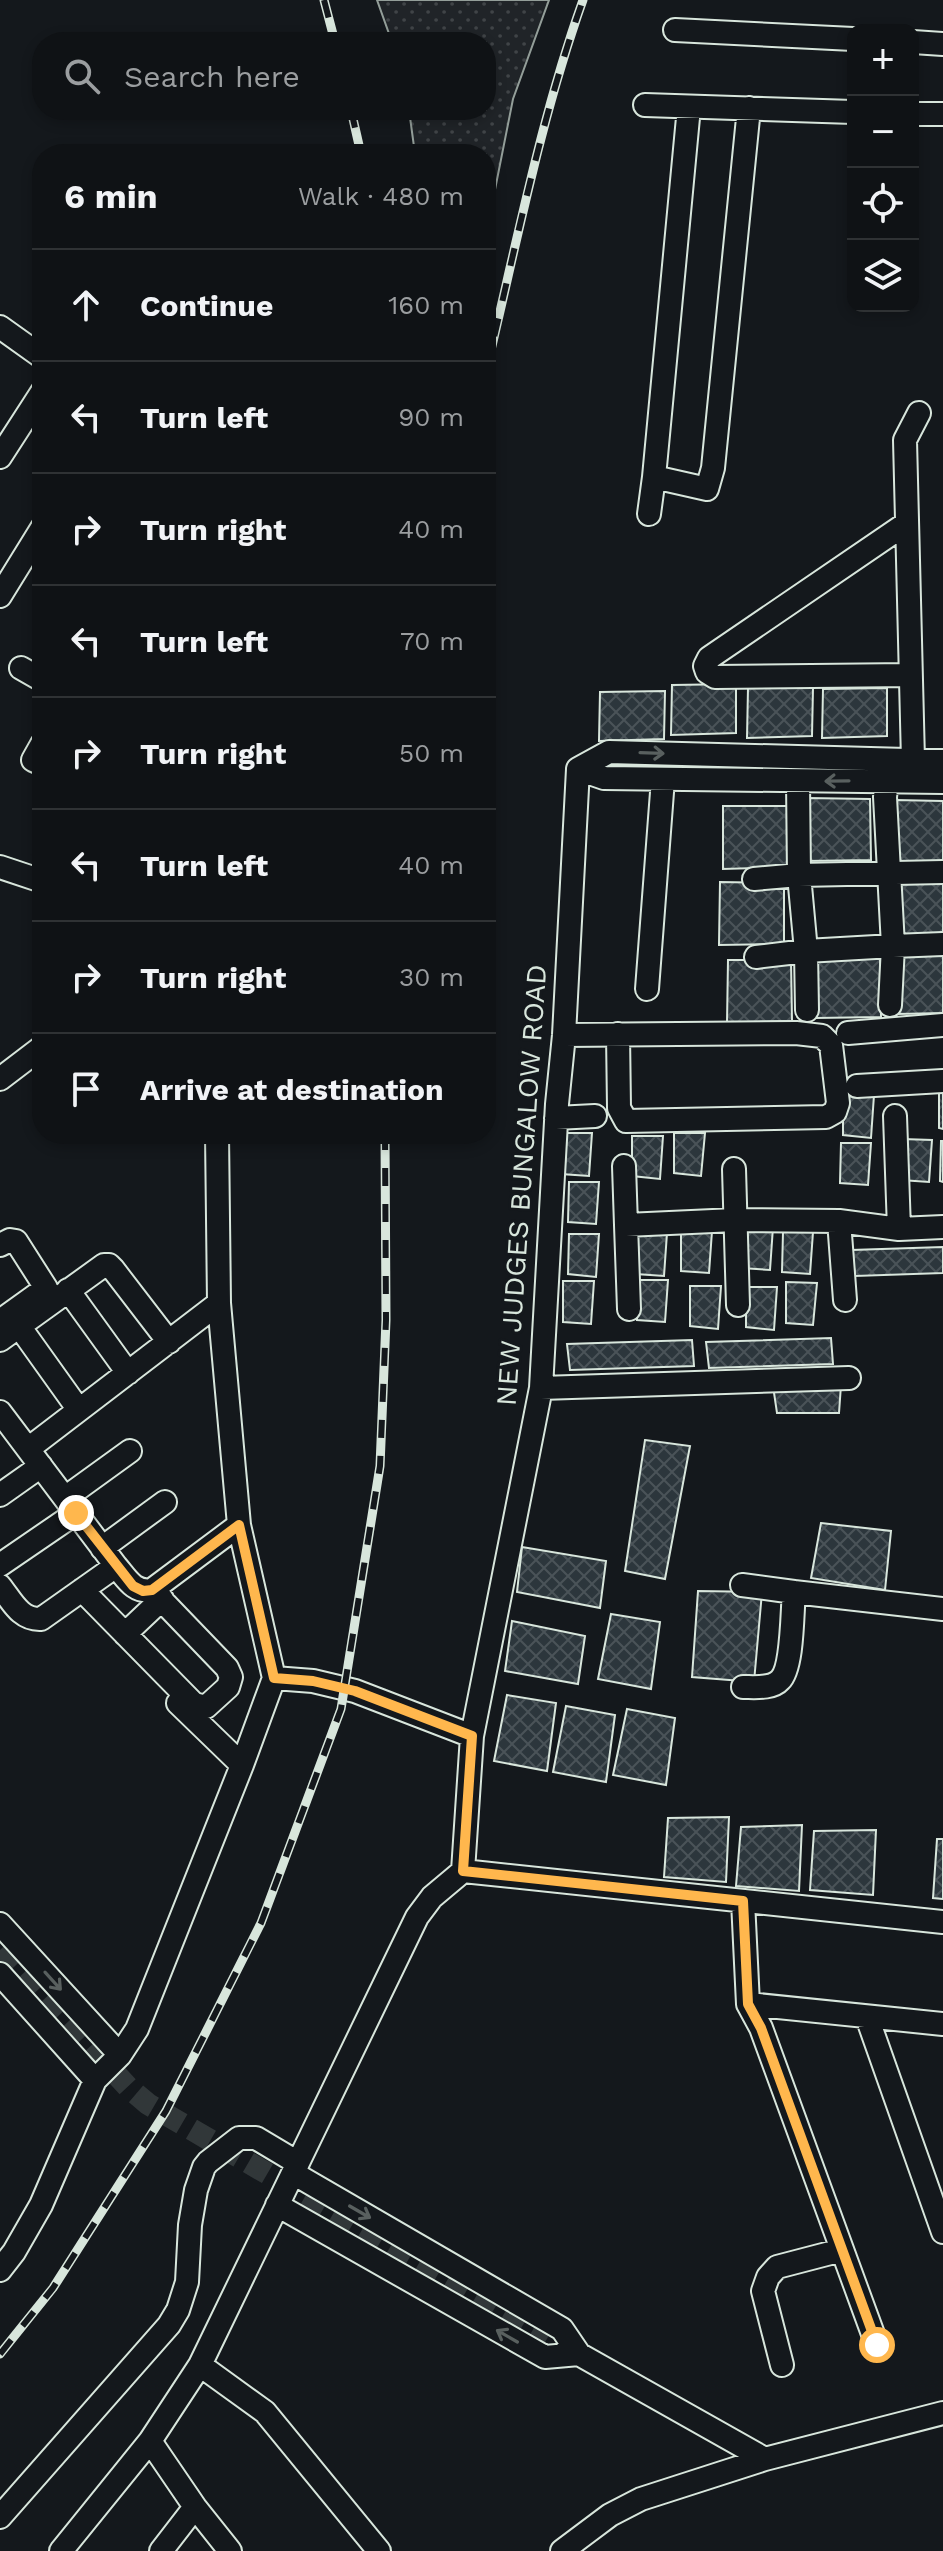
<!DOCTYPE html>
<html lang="en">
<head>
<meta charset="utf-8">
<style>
	:root { --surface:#0f1215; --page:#181b1e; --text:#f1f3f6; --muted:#9b9ea0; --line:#2f3234 }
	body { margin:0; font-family:"Work Sans",sans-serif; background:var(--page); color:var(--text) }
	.controls { position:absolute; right:24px; top:24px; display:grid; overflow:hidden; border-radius:16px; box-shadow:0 4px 12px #0003 }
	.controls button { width:72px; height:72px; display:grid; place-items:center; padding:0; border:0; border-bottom:2px solid var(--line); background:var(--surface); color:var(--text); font:40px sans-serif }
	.stop { position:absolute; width:24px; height:24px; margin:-18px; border:6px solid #ffb74d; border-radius:50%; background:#fff }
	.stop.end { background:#ffb74d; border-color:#fff; box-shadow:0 2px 8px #0008 }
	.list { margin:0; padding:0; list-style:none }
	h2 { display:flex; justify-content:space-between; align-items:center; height:104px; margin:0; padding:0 32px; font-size:34px }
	h2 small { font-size:26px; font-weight:400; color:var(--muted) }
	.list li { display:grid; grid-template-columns:52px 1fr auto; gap:24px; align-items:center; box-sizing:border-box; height:112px; padding:0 32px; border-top:2px solid var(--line) }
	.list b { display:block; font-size:30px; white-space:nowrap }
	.list em { font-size:26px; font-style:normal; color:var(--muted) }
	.icon { flex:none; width:44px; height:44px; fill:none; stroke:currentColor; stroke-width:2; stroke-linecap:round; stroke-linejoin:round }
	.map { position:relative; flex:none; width:943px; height:2551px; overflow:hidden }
	.search { position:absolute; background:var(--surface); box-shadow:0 4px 12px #0003; left:32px; top:32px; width:464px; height:88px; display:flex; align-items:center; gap:20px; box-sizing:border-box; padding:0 28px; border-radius:32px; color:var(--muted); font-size:30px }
	.panel { position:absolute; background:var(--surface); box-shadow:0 4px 12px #0003; left:32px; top:144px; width:464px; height:1000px; border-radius:32px }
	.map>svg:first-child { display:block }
	.grass { fill:url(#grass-dots); stroke:#939e99; stroke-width:2 }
	.building { fill:url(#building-cross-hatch); stroke:#d8e6dc; stroke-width:2 }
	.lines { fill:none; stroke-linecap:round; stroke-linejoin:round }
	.minor-tunnel { stroke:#313739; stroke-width:22; stroke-dasharray:22 11; stroke-linecap:butt }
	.minor-casing { stroke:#d8e6dc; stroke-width:26 }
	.minor { stroke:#14181c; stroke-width:22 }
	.rail-casing { stroke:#d8e6dc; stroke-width:9 }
	.rail { stroke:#14181c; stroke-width:6; stroke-dasharray:18; stroke-linecap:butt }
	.oneway { stroke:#59605f }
	.route { stroke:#ffb74d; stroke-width:10 }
	.labels { text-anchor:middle; stroke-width:6; stroke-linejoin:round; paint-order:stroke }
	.street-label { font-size:28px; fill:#d8e6dc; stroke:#14181c }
</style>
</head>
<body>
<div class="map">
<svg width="943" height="2551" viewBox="0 0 943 2551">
	<defs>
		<pattern id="grass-dots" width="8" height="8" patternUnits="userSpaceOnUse" patternTransform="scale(2)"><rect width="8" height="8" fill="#202428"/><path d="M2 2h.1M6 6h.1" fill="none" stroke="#404447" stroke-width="1.8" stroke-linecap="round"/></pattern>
		<pattern id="building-cross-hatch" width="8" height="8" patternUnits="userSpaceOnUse" patternTransform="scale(2)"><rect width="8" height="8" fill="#2c363c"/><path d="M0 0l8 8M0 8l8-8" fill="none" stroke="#4a5358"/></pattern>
	</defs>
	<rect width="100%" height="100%" fill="#14181c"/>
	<path class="grass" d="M377,0H549L513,99L486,235V154H415L409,110H486V42H392Z"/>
	<path class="building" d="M736,684V733L671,735L672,685Z
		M748,688H813L812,736L747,738Z
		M887,688V736L822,738L823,689Z
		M665,691L664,739L599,741L600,692Z
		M807,798L870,799L871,860L806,861Z
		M895,800L943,801V862L894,863Z
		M723,806H787L788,867L723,869Z
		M943,878V938L897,939V880Z
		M720,882L784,883V944L719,945Z
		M899,951H943V1013L898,1014Z
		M817,955L880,956L881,1017L816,1018Z
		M728,960H791L792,1021L727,1023Z
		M939,1088H943V1129L939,1128Z
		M843,1095H874L871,1138L843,1135Z
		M562,1133H592L589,1176L561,1174Z
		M674,1133H705L701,1176L674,1173Z
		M632,1136H663L660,1179L632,1176Z
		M902,1139L932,1140L929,1182L901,1180Z
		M941,1141H943V1182L940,1181Z
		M841,1143H871L868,1185L840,1183Z
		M569,1182H599L596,1224L568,1222Z
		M743,1227H773L770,1270L742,1268Z
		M681,1231H712L709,1273L681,1271Z
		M783,1232H813L810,1274L782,1272Z
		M637,1233H667L664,1276L636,1274Z
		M569,1234H599L596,1277L568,1274Z
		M943,1247V1273L855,1276L852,1250Z
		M638,1280H668L665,1322L637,1320Z
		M563,1281H594L591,1324L563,1322Z
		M786,1282L817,1283L813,1325L786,1323Z
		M690,1286H721L718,1329L690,1326Z
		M746,1287H777L774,1330L746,1327Z
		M831,1338L833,1364L709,1368L706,1342Z
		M692,1340L694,1366L570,1370L567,1344Z
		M841,1385L839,1413H777L773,1386Z
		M645,1440L690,1446L665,1579L625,1571Z
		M821,1523L891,1531L885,1590L811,1578Z
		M522,1547L606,1561L600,1608L517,1592Z
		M698,1591L762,1592L754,1682L692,1677Z
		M611,1614L660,1622L651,1689L598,1679Z
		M512,1621L585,1636L578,1684L505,1671Z
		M507,1695L556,1703L547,1771L494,1761Z
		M566,1706L615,1715L606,1782L553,1772Z
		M627,1709L675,1718L666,1785L613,1775Z
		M729,1817L726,1882L664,1877L668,1818Z
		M802,1825L799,1891L736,1886L741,1827Z
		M876,1830L873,1895L810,1890L814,1831Z
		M937,1839H943V1899L933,1898Z"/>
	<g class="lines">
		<path class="minor-tunnel" d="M0,1950L128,2087L148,2104L548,2337"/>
		<g class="minor-casing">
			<path id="minor" d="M675,30L853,39
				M913,42L943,44
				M645,105L853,112
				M689,107L654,477L707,489L713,468L749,108
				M913,114H943
				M0,327L42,357
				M0,457L42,392
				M649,514L654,477
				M907,523L709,658L705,666L707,672L715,677L910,675
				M0,596L42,528
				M21,668L42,680
				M42,744L33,760L42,764
				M913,760L905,440L919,413
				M578,769L564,1035L557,1104L541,1388L472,1736L463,1871L943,1922
				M578,769L609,752L943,761
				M578,769L604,778L943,782
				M798,781L799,875L806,951L893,946L885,797L887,780
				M0,867L42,881
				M754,879L799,875L943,872
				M756,957L806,951L807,1010
				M647,989L663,779
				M890,1005L893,946L943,944
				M848,1033L943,1025
				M564,1035C641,1034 718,1033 796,1033L822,1036L831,1045L838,1103L835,1112L826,1117L626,1121L619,1108L618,1034
				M0,1079L42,1047
				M857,1086L943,1081
				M895,1116L899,1229
				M556,1118L595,1116
				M624,1166L626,1225L735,1220L839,1221L899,1229L943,1227
				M734,1169L738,1305
				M839,1221L845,1300
				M626,1225L629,1309
				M0,1245L10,1240L16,1241L46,1288L0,1321
				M68,1290L128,1373
				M19,1326L79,1410
				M0,1340L104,1265H109L113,1269L169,1342
				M541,1388L849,1378
				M0,1412L116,1566
				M28,1449L219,1303
				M0,1495L41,1466
				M65,1498L130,1451
				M102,1548L165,1502
				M0,1565L76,1513
				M742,1585L794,1592
				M0,1586C12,1601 20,1620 41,1619L116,1566C127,1579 134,1593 152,1590L239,1525
				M82,1590L194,1704L206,1707L228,1687L231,1677L227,1668L152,1590
				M125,1634L162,1599
				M274,1678L313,1681L355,1691L472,1736
				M743,1687C755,1687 772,1689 780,1680C793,1668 792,1610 794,1592L943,1609
				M178,1703L242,1765
				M743,1901L748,2004L761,2028L877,2345
				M0,1924L120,2055
				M0,1974L95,2080
				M748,2004L943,2024
				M867,2017L943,2232
				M277,2205L545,2357L579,2354L562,2329L293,2173
				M0,2270L14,2252L41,2205L95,2080L120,2055L137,2029L242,1765L274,1678L239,1525L219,1303L217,1134
				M568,2348L765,2459
				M200,2365L265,2412L379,2551
				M782,2365L763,2291L768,2277L777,2267L842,2250
				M0,2517L169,2325L178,2310L187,2282L190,2225L196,2190L204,2167L208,2162L239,2138H256L298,2163
				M61,2551L150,2441
				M161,2551L195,2507
				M230,2551L195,2507L150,2441L200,2365L417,1917L432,1897L463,1871
				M562,2551L610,2515L641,2499L765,2459L943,2413"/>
		</g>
		<use href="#minor" class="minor"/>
		<g class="rail-casing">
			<path id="rail" d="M324,0L335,42
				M351,110L361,154
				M486,371C516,247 540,120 583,0
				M0,2354L53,2288L166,2111L261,1923L341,1709L380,1466L386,1320L385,1134"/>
		</g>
		<use href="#rail" class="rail"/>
	</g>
	<defs><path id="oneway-shaft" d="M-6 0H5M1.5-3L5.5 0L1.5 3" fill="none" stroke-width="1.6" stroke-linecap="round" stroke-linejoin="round" transform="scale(2)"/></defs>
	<g class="oneway">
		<use href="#oneway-shaft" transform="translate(652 753) rotate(2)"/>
		<use href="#oneway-shaft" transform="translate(837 781) rotate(179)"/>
		<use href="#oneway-shaft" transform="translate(53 1981) rotate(48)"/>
		<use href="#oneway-shaft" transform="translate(360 2212) rotate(30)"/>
		<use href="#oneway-shaft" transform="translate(507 2336) rotate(-150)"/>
	</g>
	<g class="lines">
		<path class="route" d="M76,1513L133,1586L143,1591L152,1590L239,1525L274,1678L313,1681L355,1691L472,1736L463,1871L743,1901L748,2004L761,2028L877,2345"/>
	</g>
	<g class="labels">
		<g class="street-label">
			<text transform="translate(521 1185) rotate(-86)" y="10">NEW JUDGES BUNGALOW ROAD</text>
		</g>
	</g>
</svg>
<div class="controls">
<button>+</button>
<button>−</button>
<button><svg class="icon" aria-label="locate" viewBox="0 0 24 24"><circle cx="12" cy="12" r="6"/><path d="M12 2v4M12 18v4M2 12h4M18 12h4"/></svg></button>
<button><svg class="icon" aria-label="layers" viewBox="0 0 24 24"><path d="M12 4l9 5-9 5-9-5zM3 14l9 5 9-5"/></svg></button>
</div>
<div class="stop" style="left:877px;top:2345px"></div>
<div class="stop end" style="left:76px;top:1513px"></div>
<div class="search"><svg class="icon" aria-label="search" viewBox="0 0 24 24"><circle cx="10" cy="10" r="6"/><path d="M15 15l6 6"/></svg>Search here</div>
<section class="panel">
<h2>6 min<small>Walk · 480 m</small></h2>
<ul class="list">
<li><svg class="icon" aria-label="ahead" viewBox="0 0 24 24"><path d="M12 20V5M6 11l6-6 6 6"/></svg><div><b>Continue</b></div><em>160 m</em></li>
<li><svg class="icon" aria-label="left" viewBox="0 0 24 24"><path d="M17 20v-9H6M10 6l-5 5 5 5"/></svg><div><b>Turn left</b></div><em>90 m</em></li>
<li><svg class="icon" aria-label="right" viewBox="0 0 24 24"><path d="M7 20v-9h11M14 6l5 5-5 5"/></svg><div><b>Turn right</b></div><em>40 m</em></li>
<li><svg class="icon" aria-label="left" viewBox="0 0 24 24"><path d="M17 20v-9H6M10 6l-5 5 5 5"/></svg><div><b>Turn left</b></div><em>70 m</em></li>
<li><svg class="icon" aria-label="right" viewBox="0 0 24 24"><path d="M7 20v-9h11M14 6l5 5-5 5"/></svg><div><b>Turn right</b></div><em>50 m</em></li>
<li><svg class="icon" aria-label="left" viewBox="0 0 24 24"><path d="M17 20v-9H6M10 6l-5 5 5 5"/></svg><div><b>Turn left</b></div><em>40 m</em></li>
<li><svg class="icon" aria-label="right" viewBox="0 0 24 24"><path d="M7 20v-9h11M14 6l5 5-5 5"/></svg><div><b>Turn right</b></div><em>30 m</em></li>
<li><svg class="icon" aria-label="arrive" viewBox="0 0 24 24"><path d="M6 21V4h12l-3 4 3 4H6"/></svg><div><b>Arrive at destination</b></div></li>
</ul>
</section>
</div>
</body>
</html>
